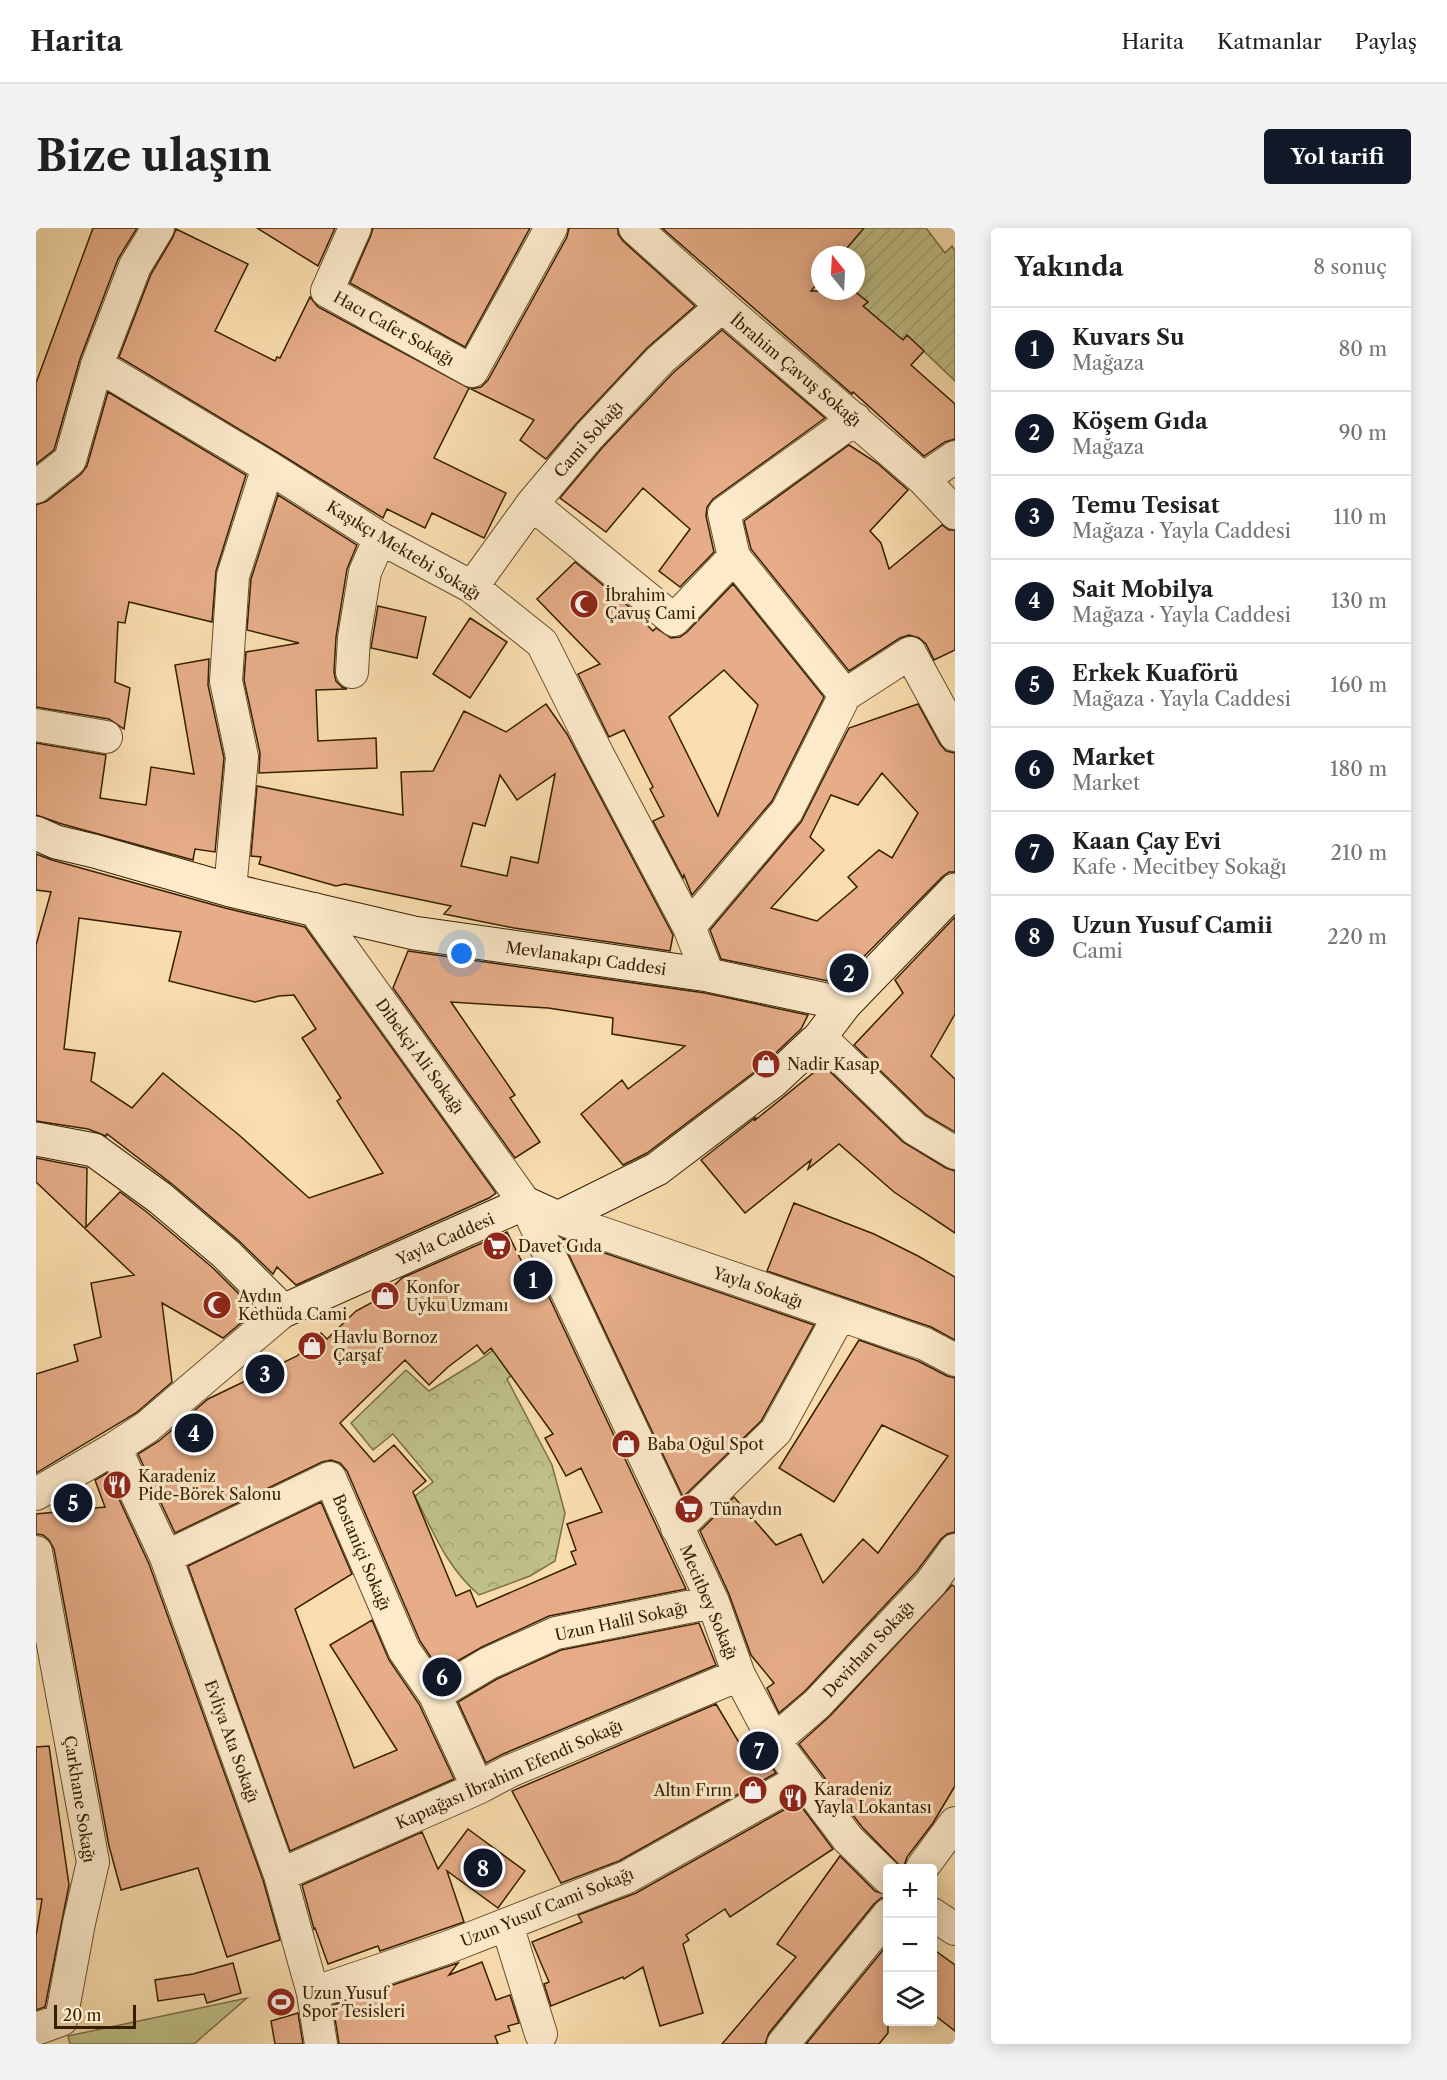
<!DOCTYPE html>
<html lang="tr">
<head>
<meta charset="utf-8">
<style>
	:root { --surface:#fff; --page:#f2f2f2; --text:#202124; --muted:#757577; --line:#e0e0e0; --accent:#111827 }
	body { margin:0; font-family:"Libre Caslon Text",serif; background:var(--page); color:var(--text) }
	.controls { position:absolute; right:18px; bottom:18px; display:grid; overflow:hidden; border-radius:6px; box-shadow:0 3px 15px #0003 }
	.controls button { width:54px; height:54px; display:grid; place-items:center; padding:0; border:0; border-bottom:2px solid var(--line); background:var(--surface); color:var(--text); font:30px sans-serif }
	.compass { position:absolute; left:775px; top:18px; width:54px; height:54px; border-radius:50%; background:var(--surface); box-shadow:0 3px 15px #0003; rotate:342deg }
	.scale { position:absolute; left:18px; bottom:15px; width:82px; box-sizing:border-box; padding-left:6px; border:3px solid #351f00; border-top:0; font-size:16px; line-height:21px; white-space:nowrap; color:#351f00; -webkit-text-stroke:4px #fceacb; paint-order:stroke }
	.you { position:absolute; left:426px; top:726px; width:21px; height:21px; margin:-15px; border:4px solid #fff; border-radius:50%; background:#1a73e8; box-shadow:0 0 0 9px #1a73e833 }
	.badge { display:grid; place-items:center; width:39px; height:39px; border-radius:50%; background:var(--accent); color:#fff; font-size:20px; font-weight:700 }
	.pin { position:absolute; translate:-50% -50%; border:3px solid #fff; box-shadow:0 2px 6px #0006 }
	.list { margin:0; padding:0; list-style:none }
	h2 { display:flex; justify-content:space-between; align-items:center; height:78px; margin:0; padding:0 24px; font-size:26px }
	h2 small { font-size:20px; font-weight:400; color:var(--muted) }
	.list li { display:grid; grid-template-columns:39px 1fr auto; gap:18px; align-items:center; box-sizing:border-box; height:84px; padding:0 24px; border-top:2px solid var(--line) }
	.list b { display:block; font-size:22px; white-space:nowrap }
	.list p { margin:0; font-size:20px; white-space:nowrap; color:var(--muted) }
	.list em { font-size:20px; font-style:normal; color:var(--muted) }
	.icon { flex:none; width:33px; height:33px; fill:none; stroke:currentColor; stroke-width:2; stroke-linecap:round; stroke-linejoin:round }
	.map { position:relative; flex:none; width:919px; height:1816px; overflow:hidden; border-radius:6px }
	header { display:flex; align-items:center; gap:36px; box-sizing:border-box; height:84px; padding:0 30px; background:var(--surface); border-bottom:2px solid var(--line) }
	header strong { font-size:28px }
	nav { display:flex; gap:33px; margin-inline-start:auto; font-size:21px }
	.intro { display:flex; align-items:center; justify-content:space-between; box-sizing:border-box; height:144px; padding:0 36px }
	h1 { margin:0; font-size:42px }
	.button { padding:15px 27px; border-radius:6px; background:var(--accent); color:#fff; font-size:21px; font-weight:700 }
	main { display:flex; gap:36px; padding:0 36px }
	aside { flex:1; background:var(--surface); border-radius:6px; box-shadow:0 3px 15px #0003 }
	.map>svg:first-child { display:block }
	.park { fill:url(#park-crowns); stroke:#7a7044; stroke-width:1.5 }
	.garden { fill:url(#garden-furrows); stroke:#7a7044; stroke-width:1.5 }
	.pitch { fill:#c0c189; stroke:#7a7044; stroke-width:1.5 }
	.building { fill:#e6ad88; stroke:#351f00; stroke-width:1.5; fill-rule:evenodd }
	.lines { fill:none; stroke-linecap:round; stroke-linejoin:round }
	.street-casing { stroke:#664f2c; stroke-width:34 }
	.secondary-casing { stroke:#351f00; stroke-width:35 }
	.street { stroke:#fceacb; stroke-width:32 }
	.secondary { stroke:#fceacb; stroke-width:33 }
	.labels { text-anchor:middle; stroke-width:6; stroke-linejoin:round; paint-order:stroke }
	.street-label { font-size:16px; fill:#351f00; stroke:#fceacb }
	.poi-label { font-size:16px; fill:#351f00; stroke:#fceacb; text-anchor:start }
</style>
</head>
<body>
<header>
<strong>Harita</strong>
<nav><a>Harita</a><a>Katmanlar</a><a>Paylaş</a></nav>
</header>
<div class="intro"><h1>Bize ulaşın</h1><a class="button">Yol tarifi</a></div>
<main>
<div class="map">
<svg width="919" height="1816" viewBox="0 0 919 1816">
	<defs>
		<pattern id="park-crowns" width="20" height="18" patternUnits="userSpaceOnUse" patternTransform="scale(1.5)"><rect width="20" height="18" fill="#c0c189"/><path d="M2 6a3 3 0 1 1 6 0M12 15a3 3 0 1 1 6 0" fill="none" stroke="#a6a574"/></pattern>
		<pattern id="garden-furrows" width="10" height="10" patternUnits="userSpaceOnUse" patternTransform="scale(1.5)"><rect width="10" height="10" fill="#c0c189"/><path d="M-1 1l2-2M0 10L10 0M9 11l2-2" fill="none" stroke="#a6a574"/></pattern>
	</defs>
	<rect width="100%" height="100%" fill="#fadeaf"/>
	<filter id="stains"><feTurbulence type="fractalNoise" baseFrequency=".00333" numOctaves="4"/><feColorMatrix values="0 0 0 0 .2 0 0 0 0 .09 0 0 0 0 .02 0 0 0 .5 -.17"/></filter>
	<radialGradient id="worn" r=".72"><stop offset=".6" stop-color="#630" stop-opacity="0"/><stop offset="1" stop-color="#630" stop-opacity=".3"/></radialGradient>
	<path class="park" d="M482,1105L505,1125L471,1151L516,1237L529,1285L519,1333L494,1348L443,1367C411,1339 398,1306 379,1268L397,1254L357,1206L337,1222L315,1195L370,1142L393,1163L440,1134Z"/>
	<path class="garden" d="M772,0L805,27L828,0H890L909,25L916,18L919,23V153L872,108L867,113L827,78L832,74L818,63H820V27H784Z"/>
	<path class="pitch" d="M211,1770L158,1816H34L32,1808Z"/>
	<path class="building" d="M57,0H101L82,31L44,131L18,222L0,236V155Z
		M221,0H299L282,38Z
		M337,0H494L429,119L314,55L335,7Z
		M533,0H582V6L587,13L659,78L611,120L540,196L510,231L484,212L498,192L435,161L445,159L452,152L531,9Z
		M626,0H828L805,27H784V52L775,63H818L832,74L827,78L867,112L871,107L888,123L875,137L919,176V211L909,214L888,228L817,164L816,166Z
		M140,1L212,36L179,103L239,133L241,129L244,130L274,69L282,79L433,160L398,230L470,265L448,310L396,285L389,300L351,281L347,290L241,224L83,129L115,46L137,9Z
		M686,102L789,190L677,271L671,279L670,288L678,324L644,359L623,343L654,301L607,260L570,304L524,270L566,220L637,145Z
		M72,164L210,247L180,343L176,394L93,374L89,395L82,394L79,454L94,460L88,501L73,491L0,479V277L11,273L45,246L51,238Z
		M813,217L841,235L872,262L834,303L845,315L853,341L906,297L913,302H919V422L898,432L890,416L883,410L873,407L864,410L813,443L715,321L708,293Z
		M242,267L321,317L311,341L300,409L298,444L300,453L306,459L311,461L280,462L282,513L340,510L341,540L223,545L224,525L208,452L210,424L263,415L211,402L215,351Z
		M539,334L591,377L617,403L620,400L635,410L644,409L651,404L697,356L788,469L736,573L656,667L648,647L647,650L617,593L628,588L614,561L617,559L588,502L573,509L542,446L564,436L501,371ZM688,442L722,477L682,588L633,489Z
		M342,378L390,389L381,430L335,420Z
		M434,390L471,414L434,470L397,446Z
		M173,431L172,457L188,530L179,624L159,621L157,632L26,596L0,587V515L70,527L64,570L110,577L115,539L158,546L139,437Z
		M510,476L531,506L637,707L634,723L478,700L408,686L415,678L309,656L300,658L223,636L225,629L215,628L221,558L367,587L365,544L397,543L428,483L470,504ZM519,546L502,635L475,629L471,648L425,638L437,595L449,598L464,547L481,572Z
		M882,476L904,516L910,523L919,525V644H913L906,649L802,755L685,731L674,702L765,594L813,500ZM846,545L882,585L856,630L843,622L812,649L821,659L781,693L735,680L788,622L774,609L795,567L822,577Z
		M0,626L16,632L189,680L269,699L460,965L453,970L260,1057L241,1039L237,1046L202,1012L136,956L71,906L70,908L52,901L0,893V717L15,664L0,662ZM43,690L145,704L133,753L219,774L243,768L258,767L280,801L266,810L305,870L301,873L347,945L273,970L203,907L127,845L96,880L55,853L59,825L28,821Z
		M919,689V786L895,828L919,851V904L890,887L818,817L867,765L859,752Z
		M372,723L669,765L772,787L765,801L725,839L611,925L587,937L545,886L586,852L592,861L649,818L576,806L577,790L512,780L415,774L479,867L474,870L504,914L479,930L357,760Z
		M787,837L867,914L910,940L919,943V1005L858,964L803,916L772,941L775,932L709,985L665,932L720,889L718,893Z
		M0,930L51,940L50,999L84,964L112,985L177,1040L217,1080L212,1089L187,1110L126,1075L136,1154L100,1185L0,1245V1146L42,1133L38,1117L65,1109L55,1055L98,1047L0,954Z
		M758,975L838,1006L882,1028L919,1049V1112L895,1099L731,1043Z
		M471,1004L491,1044L498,1037L650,1361L513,1388L446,1419L404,1443L384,1413L311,1243L304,1235L295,1232L286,1234L139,1305L102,1226L123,1213L172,1171L261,1128L285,1105L291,1111L320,1083L346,1069L366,1050ZM441,1117L448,1126L455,1120L517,1206L509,1210L530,1248L545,1240L566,1284L531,1296L540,1322L535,1324L540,1336L441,1379L434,1362L420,1368L377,1264L390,1253L358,1217L338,1234L304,1195L369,1132L393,1157L412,1139Z
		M525,1010L778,1097L725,1193L647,1269Z
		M823,1112L882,1133L911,1148L919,1150V1304L911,1306L905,1311L881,1343L769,1463L743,1485L731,1460L738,1455L715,1427L693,1366L664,1303L698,1269L740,1317L765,1306L787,1355L827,1311L842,1325L912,1228L846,1197L798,1274L743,1240Z
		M71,1245L113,1336L227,1652L244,1712L191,1729L162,1640L85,1662L73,1618L18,1321L13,1312L7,1307L0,1306V1286L69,1279L59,1252Z
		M285,1274L316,1346L259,1381L318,1540L361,1522L294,1417L336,1392L353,1432L383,1476L418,1551L254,1623L152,1338Z
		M916,1357L919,1359V1558L897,1595L871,1629L867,1641L826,1599L763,1516L794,1488Z
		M663,1395L680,1437L467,1526L450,1535L422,1474L461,1451L525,1422Z
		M680,1476L708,1523L719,1516L740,1545L583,1633L525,1655L476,1563Z
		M13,1518L33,1657L9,1779L0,1782V1708L6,1671H0V1519Z
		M762,1574L797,1621L694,1689L689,1681L650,1707L653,1712L647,1716L667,1785L624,1798L607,1739L588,1751L587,1749L515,1778L508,1756L513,1754L496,1714L546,1694L542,1687L600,1665Z
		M432,1601L489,1643L462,1680L411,1643L428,1694L344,1723L342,1718L292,1736L279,1700L278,1701L266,1657L386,1604L402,1641Z
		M804,1628L839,1663L852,1667V1670H845L838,1676L733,1805L729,1816H686L760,1729L741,1716Z
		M852,1716V1805L843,1816H770Z
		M897,1721L919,1737V1803L897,1786Z
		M446,1734L460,1772L474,1767L483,1795L472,1798L474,1803L459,1808L462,1816H303L297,1777L422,1735L413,1747Z
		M197,1735L205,1765L171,1775L168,1766L122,1773L119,1752L157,1746Z
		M262,1785L267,1816H239L235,1793Z"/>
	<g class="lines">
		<g class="street-casing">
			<path id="street" d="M319,0L291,63L436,143L515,0
				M599,0L686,78L887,251L919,285
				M61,137L232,239L344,310L436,359L506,415L562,527L653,699L672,747
				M887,251L919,229
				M0,259L34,232L61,137L99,38L122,0
				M496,276L638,392L698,329
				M436,359L496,276L553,208L624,132L686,78
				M316,444L318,410L329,344L344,310
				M809,467L698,329L688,285L819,191
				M0,497L70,509
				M194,662L206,529L190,453L197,348L232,239
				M278,681L489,975L677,1374L703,1447L738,1513L812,1611L852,1650
				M653,699L751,583L809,467L874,425L919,507
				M784,809L879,901L919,925
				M522,990L889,1116L919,1132
				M79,1220L130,1329L244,1647L277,1765L285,1816
				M0,1266L79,1220L111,1199L247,1083
				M641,1300L740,1203L803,1088
				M0,1324L57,1634L43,1695L25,1792L0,1801
				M130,1329L294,1250L368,1422L399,1467L442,1560
				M399,1467L453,1435L520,1405L677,1374
				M738,1513L781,1476L895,1355L919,1322
				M886,1640L919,1595
				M244,1647L442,1560L474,1543L703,1447
				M896,1686L919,1701
				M471,1697L505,1806
				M277,1765L410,1720L591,1649L766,1551
				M747,1816L852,1687"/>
		</g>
		<g class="secondary-casing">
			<path id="secondary" d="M0,605L20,614L58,623L194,662L378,705L672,747L809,776
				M0,911L58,922L124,970L190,1026L247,1083L489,975L522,990L621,941L737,853L784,809L809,776L919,662"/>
		</g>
		<use href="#street" class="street"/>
		<use href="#secondary" class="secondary"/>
	</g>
	<defs>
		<g id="mosque-disc" transform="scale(1.5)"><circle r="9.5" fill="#8f2418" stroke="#fceacb"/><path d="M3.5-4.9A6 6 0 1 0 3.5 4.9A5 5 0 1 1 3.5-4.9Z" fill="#fff"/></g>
		<g id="shop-disc" transform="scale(1.5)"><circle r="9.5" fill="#8f2418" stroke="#fceacb"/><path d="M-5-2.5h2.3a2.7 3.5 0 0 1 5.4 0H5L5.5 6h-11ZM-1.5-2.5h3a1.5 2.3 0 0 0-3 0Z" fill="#fff"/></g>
		<g id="supermarket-disc" transform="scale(1.5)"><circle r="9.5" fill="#8f2418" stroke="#fceacb"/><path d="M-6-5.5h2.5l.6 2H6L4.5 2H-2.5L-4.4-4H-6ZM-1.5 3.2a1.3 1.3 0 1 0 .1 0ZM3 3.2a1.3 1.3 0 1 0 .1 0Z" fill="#fff"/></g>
		<g id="restaurant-disc" transform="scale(1.5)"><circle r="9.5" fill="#8f2418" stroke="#fceacb"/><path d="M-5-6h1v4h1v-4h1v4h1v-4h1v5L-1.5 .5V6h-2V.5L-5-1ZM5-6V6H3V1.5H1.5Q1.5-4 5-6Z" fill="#fff"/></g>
		<g id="stadium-disc" transform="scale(1.5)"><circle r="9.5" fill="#8f2418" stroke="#fceacb"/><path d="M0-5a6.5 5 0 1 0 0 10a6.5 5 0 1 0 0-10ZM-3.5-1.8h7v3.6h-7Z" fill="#fff"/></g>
	</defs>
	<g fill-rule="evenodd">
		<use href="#mosque-disc" x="548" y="376"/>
		<use href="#shop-disc" x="730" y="836"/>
		<use href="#supermarket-disc" x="461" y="1018"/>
		<use href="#shop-disc" x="349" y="1068"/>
		<use href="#mosque-disc" x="181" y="1077"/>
		<use href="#shop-disc" x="276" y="1118"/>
		<use href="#shop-disc" x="590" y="1216"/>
		<use href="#restaurant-disc" x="81" y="1257"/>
		<use href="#supermarket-disc" x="653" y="1281"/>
		<use href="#shop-disc" x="717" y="1562"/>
		<use href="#restaurant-disc" x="757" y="1570"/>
		<use href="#stadium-disc" x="245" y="1774"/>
	</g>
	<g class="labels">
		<g class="street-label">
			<text transform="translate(358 100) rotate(29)" y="6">Hacı Cafer Sokağı</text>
			<text transform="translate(760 142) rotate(40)" y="6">İbrahim Çavuş Sokağı</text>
			<text transform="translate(552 211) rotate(-49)" y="6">Cami Sokağı</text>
			<text transform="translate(368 322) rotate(31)" y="6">Kaşıkçı Mektebi Sokağı</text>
			<text transform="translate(550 730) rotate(8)" y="6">Mevlanakapı Caddesi</text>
			<text transform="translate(384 828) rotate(54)" y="6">Dibekçi Ali Sokağı</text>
			<text transform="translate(409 1011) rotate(-24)" y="6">Yayla Caddesi</text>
			<text transform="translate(722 1059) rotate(19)" y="6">Yayla Sokağı</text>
			<text transform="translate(326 1324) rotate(67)" y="6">Bostaniçi Sokağı</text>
			<text transform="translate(673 1374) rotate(67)" y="6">Meсitbey Sokağı</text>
			<text transform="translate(585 1393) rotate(-12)" y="6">Uzun Halil Sokağı</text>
			<text transform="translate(832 1421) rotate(-47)" y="6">Devirhan Sokağı</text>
			<text transform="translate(196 1513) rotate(70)" y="6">Evliya Ata Sokağı</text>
			<text transform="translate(473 1546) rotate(-24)" y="6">Kapıağası İbrahim Efendi Sokağı</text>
			<text transform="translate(44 1571) rotate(81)" y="6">Çarkhane Sokağı</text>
			<text transform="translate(511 1679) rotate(-22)" y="6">Uzun Yusuf Cami Sokağı</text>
		</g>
		<g class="poi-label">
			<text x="569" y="373">İbrahim<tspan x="569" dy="18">Çavuş Cami</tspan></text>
			<text x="751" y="842">Nadir Kasap</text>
			<text x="482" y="1024">Davet Gıda</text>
			<text x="370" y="1065">Konfor<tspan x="370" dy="18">Uyku Uzmanı</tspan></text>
			<text x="202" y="1074">Aydın<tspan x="202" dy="18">Kethüda Cami</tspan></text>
			<text x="297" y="1115">Havlu Bornoz<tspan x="297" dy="18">Çarşaf</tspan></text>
			<text x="611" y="1222">Baba Oğul Spot</text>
			<text x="102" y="1254">Karadeniz<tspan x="102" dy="18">Pide-Börek Salonu</tspan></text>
			<text x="674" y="1287">Tünaydın</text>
			<text x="778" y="1567">Karadeniz<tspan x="778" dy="18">Yayla Lokantası</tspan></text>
			<text x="696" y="1568" text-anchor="end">Altın Fırın</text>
			<text x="266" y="1771">Uzun Yusuf<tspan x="266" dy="18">Spor Tesisleri</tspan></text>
		</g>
	</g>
	<rect width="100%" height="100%" filter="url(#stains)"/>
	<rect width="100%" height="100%" fill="url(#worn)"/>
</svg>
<div class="controls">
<button>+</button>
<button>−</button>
<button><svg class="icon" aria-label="layers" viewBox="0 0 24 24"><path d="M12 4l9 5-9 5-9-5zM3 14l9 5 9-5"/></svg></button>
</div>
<svg class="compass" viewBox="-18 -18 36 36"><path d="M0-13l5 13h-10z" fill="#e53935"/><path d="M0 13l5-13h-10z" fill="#757577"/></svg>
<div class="scale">20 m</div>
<div class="you"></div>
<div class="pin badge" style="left:497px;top:1052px">1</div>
<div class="pin badge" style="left:813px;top:745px">2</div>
<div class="pin badge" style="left:229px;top:1146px">3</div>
<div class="pin badge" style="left:158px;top:1205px">4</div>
<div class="pin badge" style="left:37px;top:1275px">5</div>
<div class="pin badge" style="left:406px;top:1449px">6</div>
<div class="pin badge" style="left:723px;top:1523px">7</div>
<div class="pin badge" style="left:447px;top:1640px">8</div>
</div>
<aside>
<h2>Yakında<small>8 sonuç</small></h2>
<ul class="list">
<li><span class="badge">1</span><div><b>Kuvars Su</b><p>Mağaza</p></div><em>80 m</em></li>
<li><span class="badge">2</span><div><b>Köşem Gıda</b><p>Mağaza</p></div><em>90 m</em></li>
<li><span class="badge">3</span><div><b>Temu Tesisat</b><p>Mağaza · Yayla Caddesi</p></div><em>110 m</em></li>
<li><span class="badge">4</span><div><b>Sait Mobilya</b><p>Mağaza · Yayla Caddesi</p></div><em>130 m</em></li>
<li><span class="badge">5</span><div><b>Erkek Kuaförü</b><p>Mağaza · Yayla Caddesi</p></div><em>160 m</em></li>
<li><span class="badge">6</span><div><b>Market</b><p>Market</p></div><em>180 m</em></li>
<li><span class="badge">7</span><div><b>Kaan Çay Evi</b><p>Kafe · Meсitbey Sokağı</p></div><em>210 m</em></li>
<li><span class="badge">8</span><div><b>Uzun Yusuf Camii</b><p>Cami</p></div><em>220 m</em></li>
</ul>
</aside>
</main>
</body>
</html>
